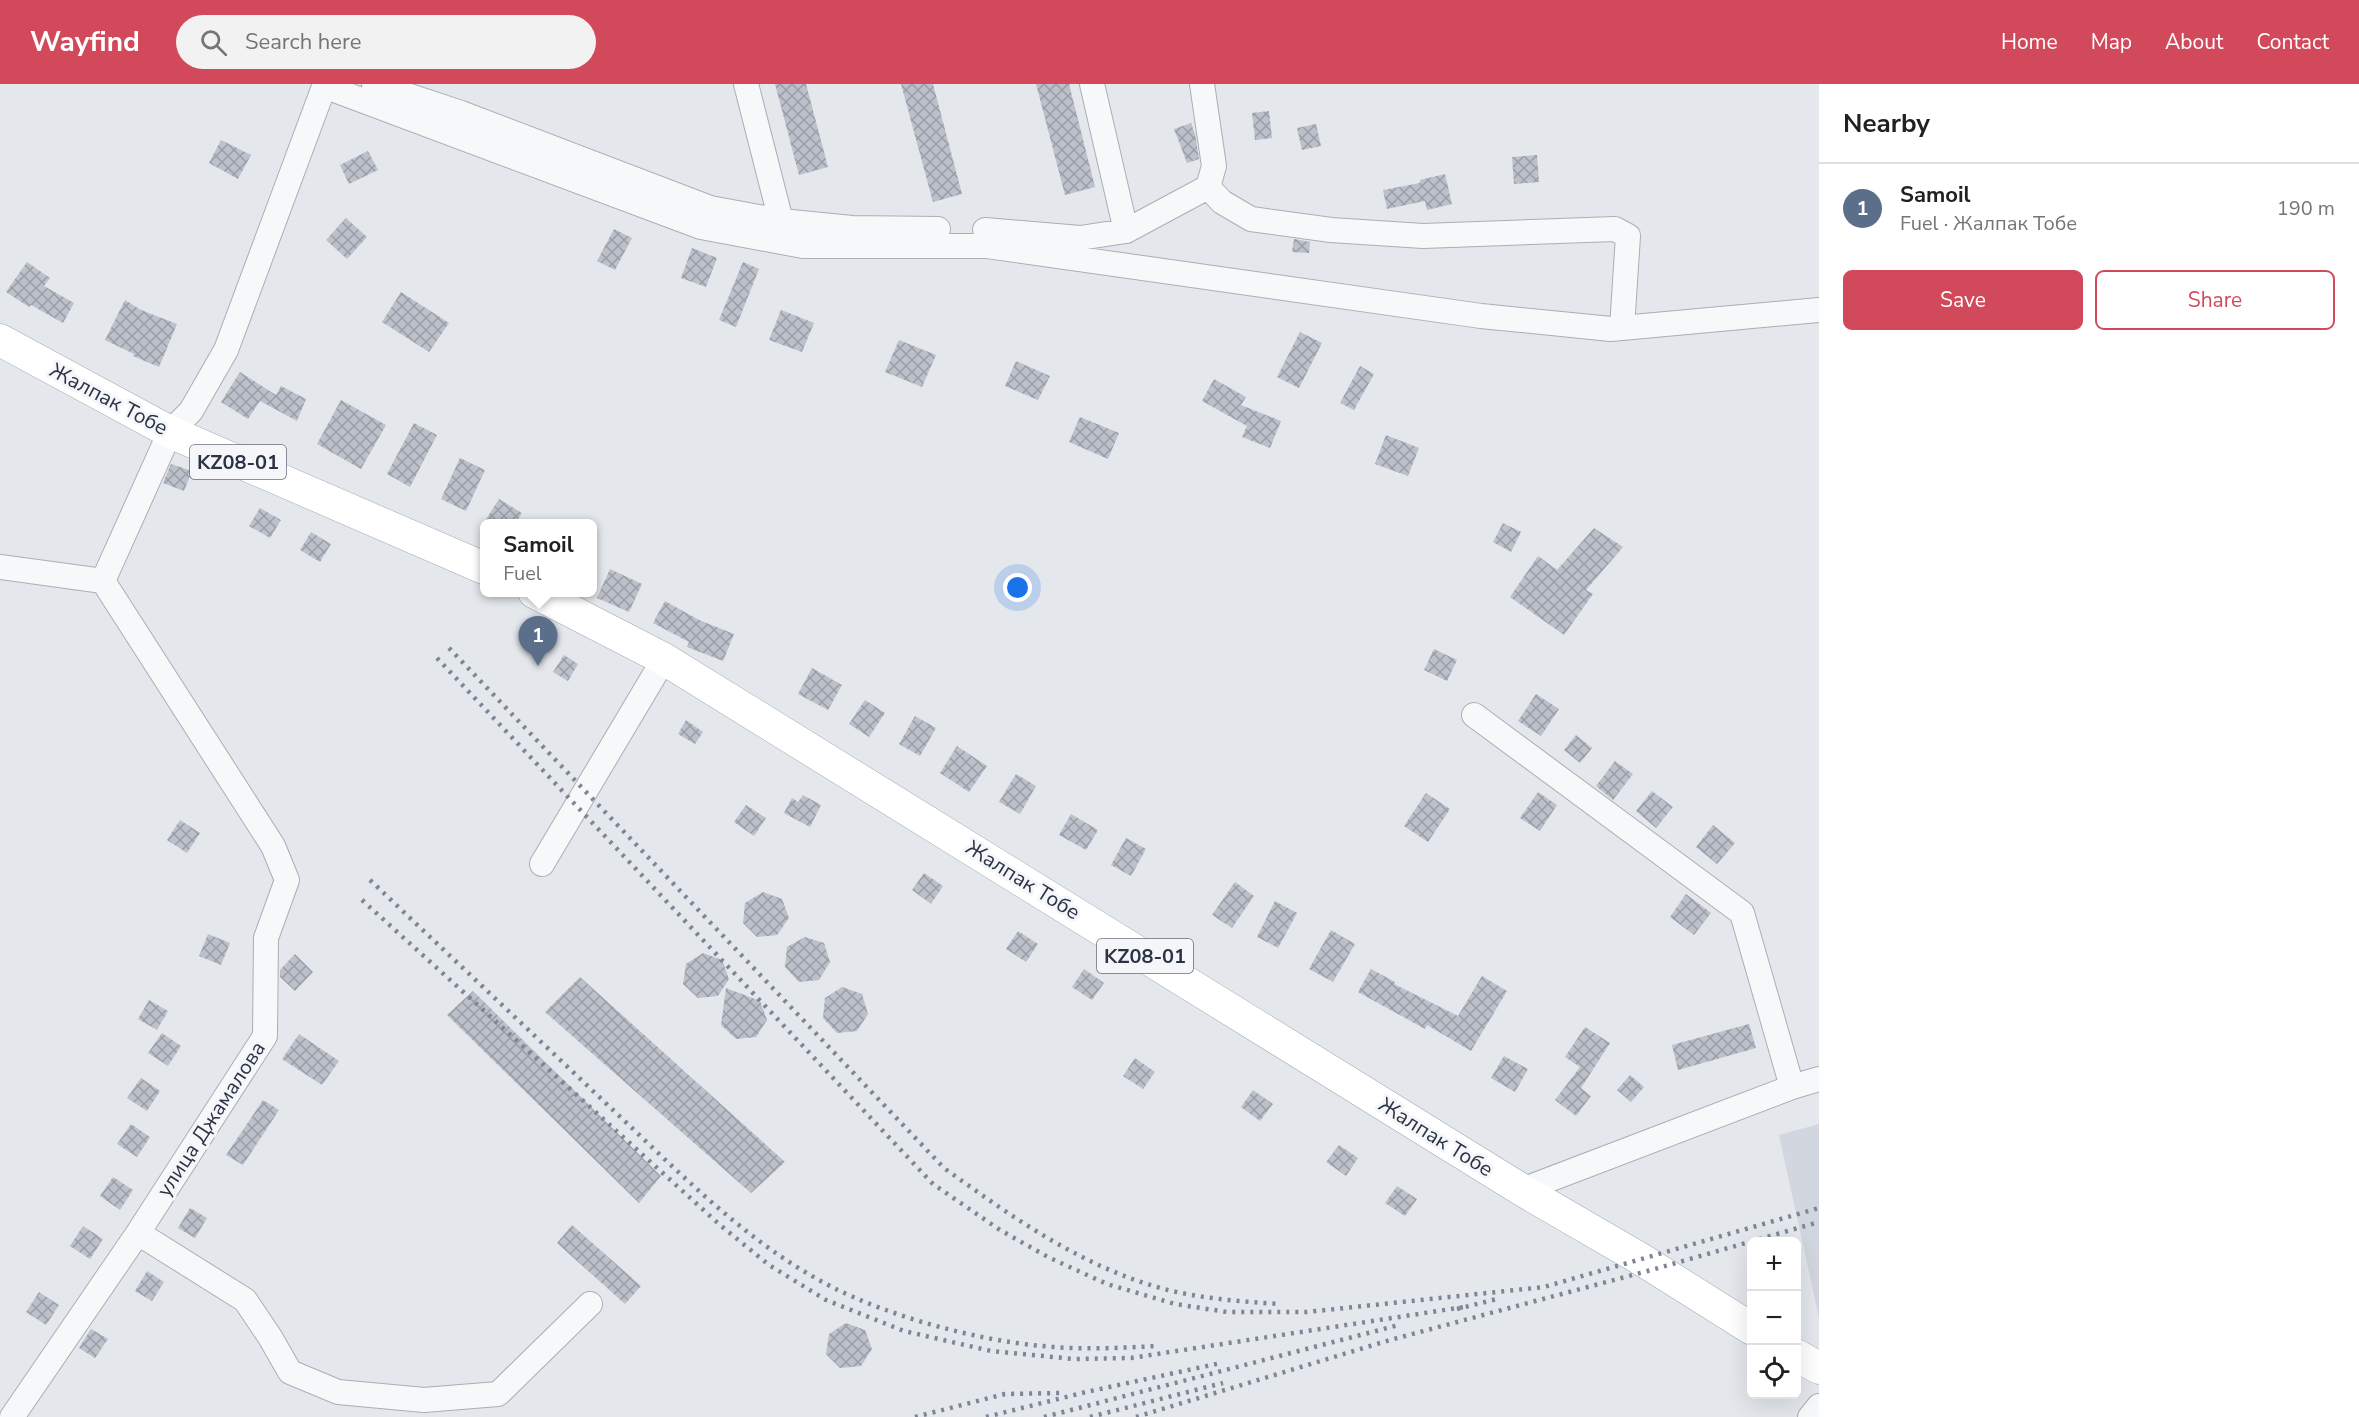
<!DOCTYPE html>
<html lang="en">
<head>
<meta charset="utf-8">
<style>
	:root { --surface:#fff; --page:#f2f2f2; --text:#202124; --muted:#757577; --line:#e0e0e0; --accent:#d1495b }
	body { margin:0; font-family:"Nunito Sans",sans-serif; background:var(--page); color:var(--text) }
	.controls { position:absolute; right:18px; bottom:18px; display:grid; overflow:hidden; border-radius:9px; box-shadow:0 6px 24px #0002 }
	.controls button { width:54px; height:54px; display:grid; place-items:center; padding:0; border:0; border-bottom:2px solid var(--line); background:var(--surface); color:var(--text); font:30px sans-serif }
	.you { position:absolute; left:1018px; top:504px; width:21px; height:21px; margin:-15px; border:4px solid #fff; border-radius:50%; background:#1a73e8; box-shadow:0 0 0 9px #1a73e833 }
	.badge { display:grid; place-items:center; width:39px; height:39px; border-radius:50%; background:var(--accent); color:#fff; font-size:20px; font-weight:700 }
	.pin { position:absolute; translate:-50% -50px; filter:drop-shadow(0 2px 3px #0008) }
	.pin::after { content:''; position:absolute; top:32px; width:21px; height:18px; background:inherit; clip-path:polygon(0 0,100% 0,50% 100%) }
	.popup { position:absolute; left:480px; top:435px; width:117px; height:78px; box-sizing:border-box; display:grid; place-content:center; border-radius:9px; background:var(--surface); filter:drop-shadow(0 2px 4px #0005); font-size:20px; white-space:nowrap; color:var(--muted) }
	.popup b { font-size:22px; color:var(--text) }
	.popup::after { content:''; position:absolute; left:50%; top:100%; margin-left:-12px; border:12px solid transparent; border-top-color:var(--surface) }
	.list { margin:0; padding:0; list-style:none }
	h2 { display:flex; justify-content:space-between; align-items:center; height:78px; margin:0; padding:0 24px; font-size:26px }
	h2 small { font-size:20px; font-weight:400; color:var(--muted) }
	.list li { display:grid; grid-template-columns:39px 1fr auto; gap:18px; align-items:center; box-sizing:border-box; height:90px; padding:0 24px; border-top:2px solid var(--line) }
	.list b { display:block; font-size:22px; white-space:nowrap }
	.list p { margin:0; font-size:20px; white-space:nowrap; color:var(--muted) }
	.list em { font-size:20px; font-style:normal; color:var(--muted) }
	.actions { display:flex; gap:12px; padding:18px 24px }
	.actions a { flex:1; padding:14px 0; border:2px solid var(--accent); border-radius:9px; text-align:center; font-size:21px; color:var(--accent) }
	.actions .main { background:var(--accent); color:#fff }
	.icon { flex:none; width:33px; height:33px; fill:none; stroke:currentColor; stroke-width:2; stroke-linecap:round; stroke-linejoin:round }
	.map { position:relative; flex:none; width:1819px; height:1333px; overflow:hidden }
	header { display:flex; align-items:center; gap:36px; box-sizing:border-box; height:84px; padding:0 30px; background:var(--accent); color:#fff }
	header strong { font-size:28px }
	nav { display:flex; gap:33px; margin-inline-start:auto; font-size:21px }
	.search { width:420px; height:54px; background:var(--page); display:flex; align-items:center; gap:15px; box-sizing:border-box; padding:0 21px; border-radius:33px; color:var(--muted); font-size:22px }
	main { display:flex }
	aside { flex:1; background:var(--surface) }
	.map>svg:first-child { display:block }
	.built { fill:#d2d6de }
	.building { fill:url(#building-cross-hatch) }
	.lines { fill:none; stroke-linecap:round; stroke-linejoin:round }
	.minor-casing { stroke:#a9aeb7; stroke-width:26 }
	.major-casing { stroke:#a3abb8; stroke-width:33 }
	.minor { stroke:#f7f8fa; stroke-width:24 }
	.major { stroke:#fff; stroke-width:32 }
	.rail { stroke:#7d8696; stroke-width:4.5; stroke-dasharray:3 6; stroke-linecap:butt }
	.labels { text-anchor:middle; stroke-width:6; stroke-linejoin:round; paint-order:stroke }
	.shield { fill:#f4f6f9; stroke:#676e7b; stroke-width:1.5 }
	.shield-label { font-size:20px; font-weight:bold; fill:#2b3445 }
	.street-label { font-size:21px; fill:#2b3445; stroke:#f4f6f9 }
</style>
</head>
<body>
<header>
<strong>Wayfind</strong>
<div class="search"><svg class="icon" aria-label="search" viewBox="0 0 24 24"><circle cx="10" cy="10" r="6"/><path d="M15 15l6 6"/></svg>Search here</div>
<nav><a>Home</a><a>Map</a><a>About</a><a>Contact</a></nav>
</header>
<main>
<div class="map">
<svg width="1819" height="1333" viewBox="0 0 1819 1333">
	<defs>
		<pattern id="building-cross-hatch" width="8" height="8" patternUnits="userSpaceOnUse" patternTransform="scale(1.5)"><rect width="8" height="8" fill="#bbc0ca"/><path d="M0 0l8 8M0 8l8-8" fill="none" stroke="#989da6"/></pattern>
	</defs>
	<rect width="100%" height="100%" fill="#e4e7ec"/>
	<path class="built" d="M1819,1040V1234L1779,1051Z"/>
	<path class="building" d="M775,0H806L828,83L799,91Z
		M901,0H933L962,110L933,118Z
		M1036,0H1069L1095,103L1065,111Z
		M1269,27L1272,54L1255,56L1252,29Z
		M1191,39L1195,50L1199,75L1187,79L1174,45Z
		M1316,40L1321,62L1302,66L1297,44Z
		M221,56L251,71L238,95L209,79Z
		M368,67L378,86L349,100L340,81Z
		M1537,71L1539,98L1514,100L1512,73Z
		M1445,90L1452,120L1427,126L1425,117L1387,125L1383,106L1420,99V96Z
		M346,134L367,153L347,175L326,156Z
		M614,145L632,154L615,186L597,177Z
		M1294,155L1310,158L1309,169L1292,168Z
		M692,164L717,174L706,203L681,194Z
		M27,178L50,194L44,202L74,219L63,239L31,221L29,223L6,208Z
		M743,178L759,185L736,243L719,236Z
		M401,208L449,239L429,268L382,238Z
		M125,216L141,226L177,240L159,283L133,272L134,270L105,256Z
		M781,226L814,239L802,268L769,256Z
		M1300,248L1322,259L1299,304L1277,293Z
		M899,256L936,271L922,303L885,288Z
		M1016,277L1050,292L1038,316L1005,302Z
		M1360,282L1374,290L1354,326L1340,319Z
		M240,288L276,311L281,302L306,315L297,337L260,317L248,335L221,318Z
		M1214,295L1246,313L1241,321L1281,337L1270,364L1242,353L1247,342L1202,317Z
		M341,316L386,341L361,385L317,360Z
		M1080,333L1119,349L1108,375L1069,358Z
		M414,339L437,351L410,403L387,390Z
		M1386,351L1419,364L1408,392L1375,380Z
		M460,374L485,386L466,427L441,415Z
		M171,380L192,387L184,407L163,399Z
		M499,415L522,429L515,440H483Z
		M260,424L281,436L270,454L249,442Z
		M1503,439L1521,448L1511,468L1493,458Z
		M1594,444L1623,463L1586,506L1593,510L1564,551L1510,513L1538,472L1557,486Z
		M311,448L331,460L320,478L300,466Z
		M610,485L642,500L629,528L597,514Z
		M665,517L699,536L734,550L723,577L687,563L689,558L653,539Z
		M1434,565L1457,576L1447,597L1424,586Z
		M564,571L578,580L568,597L553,588Z
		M812,584L842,601L828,626L798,610Z
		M1536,610L1559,625L1541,652L1518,637Z
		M865,616L885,629L869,653L849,640Z
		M915,632L936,644L920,672L899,660Z
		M686,636L703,648L695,660L678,650Z
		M1576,651L1592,664L1580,679L1564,666Z
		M957,662L987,682L969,708L940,689Z
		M1615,677L1633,690L1613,716L1596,702Z
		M1016,690L1036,702L1020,730L999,718Z
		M1652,707L1673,723L1656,744L1636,727Z
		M1538,708L1557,721L1540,747L1520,734Z
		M1426,709L1450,725L1428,758L1404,742Z
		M803,711L821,721L810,743L784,729L792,714L798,718Z
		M746,721L766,734L754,752L734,738Z
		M1071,730L1098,746L1086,766L1059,751Z
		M180,736L200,749L187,769L167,756Z
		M1713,741L1735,759L1717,780L1696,763Z
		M1126,754L1146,765L1131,792L1111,781Z
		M924,789L943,802L931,820L912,806Z
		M1235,798L1254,812L1232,844L1212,831Z
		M763,808L782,815L789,834L777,851L757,853L743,839L745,819Z
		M1686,810L1711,829L1694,851L1670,833Z
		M1275,817L1297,829L1278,864L1257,853Z
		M1331,846L1355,860L1333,898L1309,885Z
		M1018,847L1038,860L1026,878L1006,865Z
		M208,850L230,859L221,881L199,872Z
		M805,853L824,859L830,878L819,896L799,898L785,883L787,863Z
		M703,869L722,876L729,895L718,912L698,914L683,900L686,880Z
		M295,870L313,888L295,907L280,893V886Z
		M1084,885L1104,899L1092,916L1072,903Z
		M1371,885L1395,898L1394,900L1458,932L1482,892L1507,907L1471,967L1427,941L1425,945L1358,908Z
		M580,893L785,1078L751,1109L545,928Z
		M842,903L862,910L868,930L857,947L837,949L823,934L825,914Z
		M726,904L760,917L767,936L756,953L736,955L721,941Z
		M473,907L661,1092L639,1119L447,931Z
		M149,916L168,927L157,946L138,935Z
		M1749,940L1756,964L1678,986L1672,961Z
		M1585,943L1610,959L1581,1004L1591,1012L1576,1032L1555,1016L1580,983L1565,973Z
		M162,949L181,962L168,982L148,969Z
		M299,950L339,977L322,1001L282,975Z
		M1504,972L1528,985L1515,1008L1491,994Z
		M1135,974L1155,988L1143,1005L1123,992Z
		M1630,991L1644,1003L1631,1018L1617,1006Z
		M141,994L160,1007L147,1027L127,1014Z
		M1253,1006L1273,1020L1260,1037L1241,1023Z
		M263,1016L279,1026L243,1081L226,1071Z
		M131,1040L150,1053L137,1073L117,1060Z
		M1339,1061L1358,1074L1346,1092L1326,1078Z
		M113,1093L133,1106L120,1126L100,1112Z
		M1397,1102L1417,1115L1405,1132L1385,1119Z
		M190,1124L207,1134L195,1154L178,1144Z
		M572,1141L641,1202L625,1220L557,1159Z
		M83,1142L103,1155L90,1175L70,1162Z
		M147,1187L164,1198L152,1217L135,1207Z
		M39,1208L59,1221L46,1241L26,1228Z
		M846,1239L865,1246L872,1265L861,1282L840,1284L826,1270L829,1250Z
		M91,1245L108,1255L95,1274L79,1264Z"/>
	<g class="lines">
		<g class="minor-casing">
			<path id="minor" d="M374,0L461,29L710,124L781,137L852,144L938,145
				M746,0L781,137
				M1092,0L1126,147
				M324,2L701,143L803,162H987L1481,232L1611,245L1819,226
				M1208,103L1222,118L1251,135L1331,146L1423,152L1615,145L1628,152L1622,244
				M985,146L1080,154L1126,147L1208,103L1214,82L1202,0
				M0,483L103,497L170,348L191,327L226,266L325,0
				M1474,631L1742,829L1792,1003
				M542,780L664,575
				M1522,1106L1792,1003L1819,995
				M138,1149L245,1216L270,1253L290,1288L338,1308L424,1316L498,1310L590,1220
				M12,1333L138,1149L265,952L266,854L287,796L273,762L103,497
				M1810,1333L1819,1322"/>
		</g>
		<g class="major-casing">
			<path id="major" d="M0,256L170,348L484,484
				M534,508L664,575L1522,1106L1639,1174L1752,1245
				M1796,1271L1819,1284"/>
		</g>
		<use href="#minor" class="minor"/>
		<use href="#major" class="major"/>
		<path class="rail" d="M449,564L944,1084C1015,1135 1086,1186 1172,1207C1208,1215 1244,1218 1281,1220
			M437,574L933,1100L1000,1146L1048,1173L1107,1200L1175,1220L1227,1228H1307L1544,1203L1819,1124
			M370,796C451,873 532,949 613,1026C681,1090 748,1160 832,1203C891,1233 976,1256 1042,1262C1080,1266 1119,1264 1157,1262
			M362,816L720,1141L769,1181L826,1216L904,1247L991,1267L1074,1275L1131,1274L1464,1223
			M1457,1225L1497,1215
			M915,1333L1005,1310L1062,1309
			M986,1333L1086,1308L1221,1279
			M1044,1333L1399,1241
			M1090,1333L1223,1299
			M1136,1333L1390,1256L1655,1185L1819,1138"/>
	</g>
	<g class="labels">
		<g class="shield">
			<rect x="190" y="361" width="96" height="34" rx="4.5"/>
			<rect x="1097" y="855" width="96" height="34" rx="4.5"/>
		</g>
		<g class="shield-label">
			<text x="238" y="385">KZ08-01</text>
			<text x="1145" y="879">KZ08-01</text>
		</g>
		<g class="street-label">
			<text transform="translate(109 315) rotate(28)" y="7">Жалпак Тобе</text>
			<text transform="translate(1023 796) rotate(32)" y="7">Жалпак Тобе</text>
			<text transform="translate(211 1035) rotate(-57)" y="7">улица Джамалова</text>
			<text transform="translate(1436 1053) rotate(32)" y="7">Жалпак Тобе</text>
		</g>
	</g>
</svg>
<div class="controls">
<button>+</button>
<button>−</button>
<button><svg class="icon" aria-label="locate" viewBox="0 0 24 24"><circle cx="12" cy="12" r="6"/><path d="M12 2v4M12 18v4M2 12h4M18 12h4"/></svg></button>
</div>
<div class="you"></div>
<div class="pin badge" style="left:538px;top:582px;background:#5c6f8a">1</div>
<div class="popup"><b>Samoil</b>Fuel</div>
</div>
<aside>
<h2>Nearby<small></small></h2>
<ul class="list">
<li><span class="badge" style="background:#5c6f8a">1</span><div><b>Samoil</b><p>Fuel · Жалпак Тобе</p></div><em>190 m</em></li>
</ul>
<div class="actions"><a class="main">Save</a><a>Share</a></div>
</aside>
</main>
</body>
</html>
